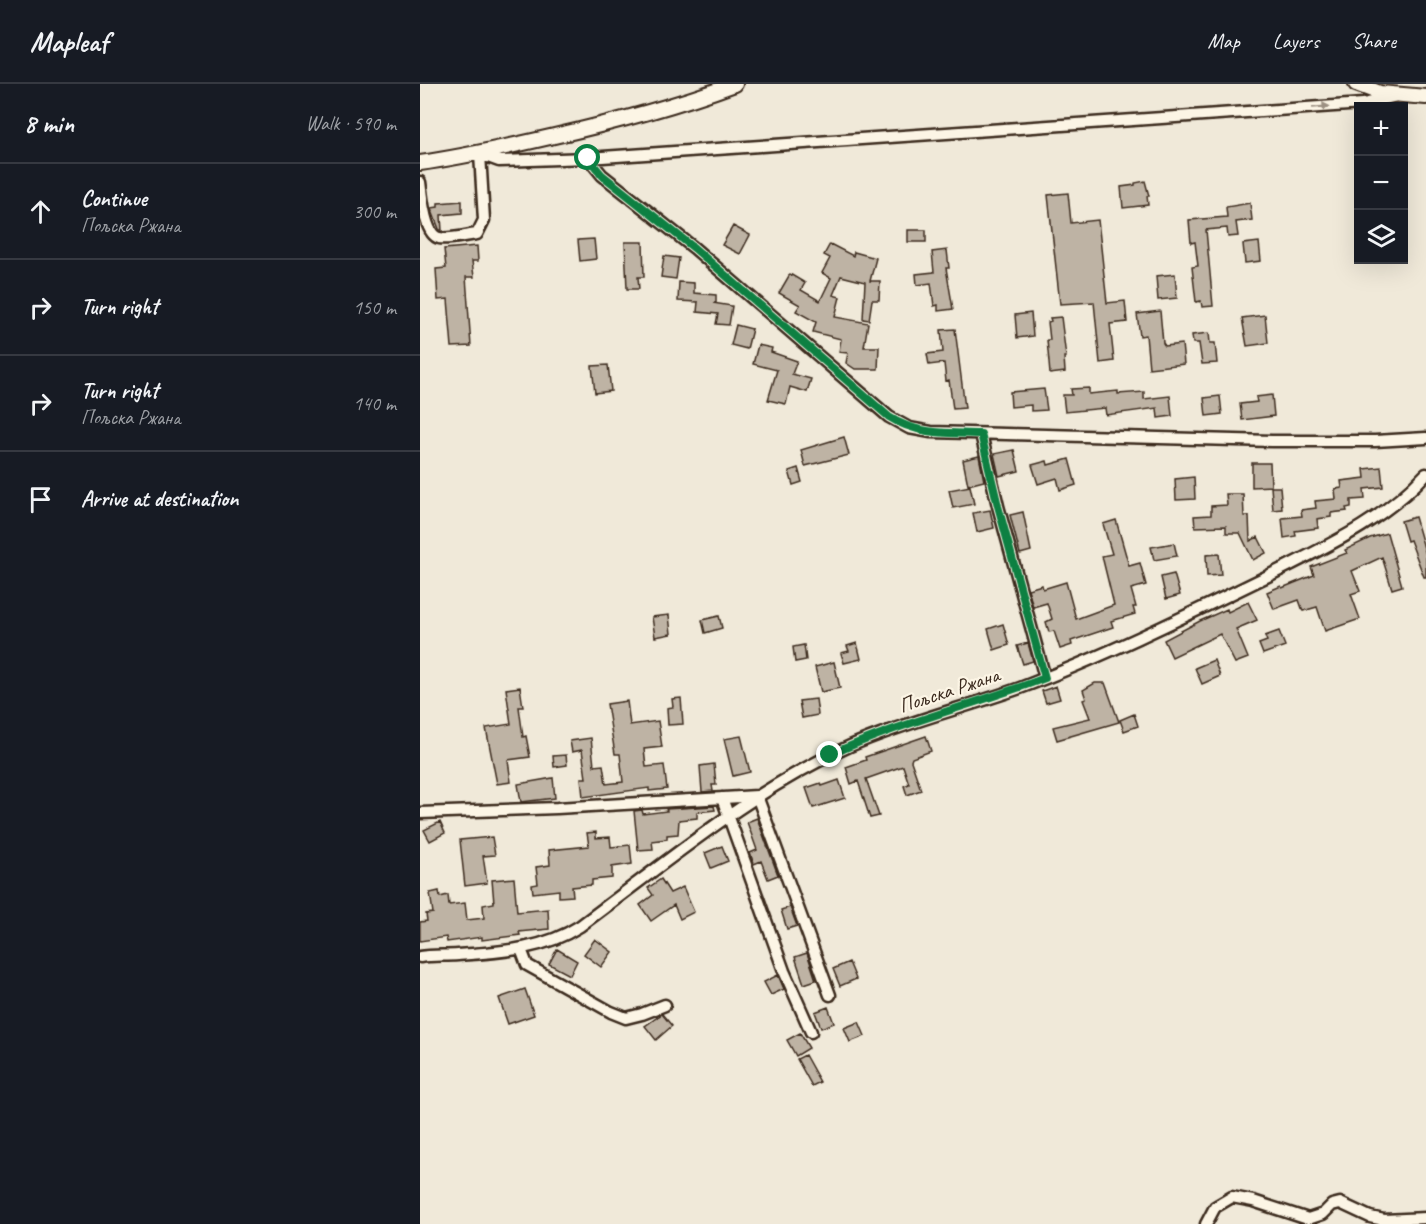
<!DOCTYPE html>
<html lang="en">
<head>
<meta charset="utf-8">
<style>
	:root { --surface:#171b24; --page:#20242c; --text:#f1f3f6; --muted:#9ea1a6; --line:#363941 }
	body { margin:0; font-family:Caveat,sans-serif; background:var(--page); color:var(--text) }
	.controls { position:absolute; right:18px; top:18px; display:grid; overflow:hidden; border-radius:0px; box-shadow:0 6px 24px #0002 }
	.controls button { width:54px; height:54px; display:grid; place-items:center; padding:0; border:0; border-bottom:2px solid var(--line); background:var(--surface); color:var(--text); font:30px sans-serif }
	.stop { position:absolute; width:18px; height:18px; margin:-14px; border:4px solid #0b8043; border-radius:50%; background:#fff }
	.stop.end { background:#0b8043; border-color:#fff; box-shadow:0 2px 6px #0008 }
	.list { margin:0; padding:0; list-style:none }
	h2 { display:flex; justify-content:space-between; align-items:center; height:78px; margin:0; padding:0 24px; font-size:26px }
	h2 small { font-size:20px; font-weight:400; color:var(--muted) }
	.list li { display:grid; grid-template-columns:39px 1fr auto; gap:18px; align-items:center; box-sizing:border-box; height:96px; padding:0 24px; border-top:2px solid var(--line) }
	.list b { display:block; font-size:22px; white-space:nowrap }
	.list p { margin:0; font-size:20px; white-space:nowrap; color:var(--muted) }
	.list em { font-size:20px; font-style:normal; color:var(--muted) }
	.icon { flex:none; width:33px; height:33px; fill:none; stroke:currentColor; stroke-width:2; stroke-linecap:round; stroke-linejoin:round }
	.map { position:relative; flex:none; width:1006px; height:1140px; overflow:hidden }
	header { display:flex; align-items:center; gap:36px; box-sizing:border-box; height:84px; padding:0 30px; background:var(--surface); border-bottom:2px solid var(--line) }
	header strong { font-size:28px }
	nav { display:flex; gap:33px; margin-inline-start:auto; font-size:21px }
	main { display:flex }
	aside { flex:1; background:var(--surface) }
	.map>svg:first-child { display:block }
	.building { fill:#beb3a4; stroke:#3b2a1e; stroke-width:1.5 }
	.lines { fill:none; stroke-linecap:round; stroke-linejoin:round }
	.minor-casing { stroke:#3b2a1e; stroke-width:15 }
	.major-casing { stroke:#3b2a1e; stroke-width:18 }
	.minor { stroke:#fcf5e5; stroke-width:10 }
	.major { stroke:#fcf5e5; stroke-width:14 }
	.oneway { fill:#9c9082 }
	.route { stroke:#0b8043; stroke-width:8 }
	.labels { text-anchor:middle; stroke-width:4.5; stroke-linejoin:round; paint-order:stroke }
	.street-label { font-size:21px; fill:#3b2a1e; stroke:#fcf5e5 }
</style>
</head>
<body>
<header>
<strong>Mapleaf</strong>
<nav><a>Map</a><a>Layers</a><a>Share</a></nav>
</header>
<main>
<aside>
<h2>8 min<small>Walk · 590 m</small></h2>
<ul class="list">
<li><svg class="icon" aria-label="ahead" viewBox="0 0 24 24"><path d="M12 20V5M6 11l6-6 6 6"/></svg><div><b>Continue</b><p>Пољска Ржана</p></div><em>300 m</em></li>
<li><svg class="icon" aria-label="right" viewBox="0 0 24 24"><path d="M7 20v-9h11M14 6l5 5-5 5"/></svg><div><b>Turn right</b></div><em>150 m</em></li>
<li><svg class="icon" aria-label="right" viewBox="0 0 24 24"><path d="M7 20v-9h11M14 6l5 5-5 5"/></svg><div><b>Turn right</b><p>Пољска Ржана</p></div><em>140 m</em></li>
<li><svg class="icon" aria-label="arrive" viewBox="0 0 24 24"><path d="M6 21V4h12l-3 4 3 4H6"/></svg><div><b>Arrive at destination</b></div></li>
</ul>
</aside>
<div class="map">
<svg width="1006" height="1140" viewBox="0 0 1006 1140">
	<rect width="100%" height="100%" fill="#f0e9d9"/>
	<filter id="ink" filterUnits="userSpaceOnUse"><feTurbulence type="fractalNoise" baseFrequency=".0167" numOctaves="2"/><feDisplacementMap in="SourceGraphic" scale="12" xChannelSelector="R" yChannelSelector="G"/><feConvolveMatrix kernelMatrix="1 2 1 2 8 2 1 2 1" color-interpolation-filters="sRGB"/></filter>
	<g filter="url(#ink)">
		<path class="building" d="M725,97L729,112H727L728,121L703,124L701,103L715,101V99Z
			M648,109L651,139L678,136L687,219L705,217L707,238L690,240L694,277L680,279L674,218L640,220L628,111Z
			M42,117V129L21,131L22,147L19,145L11,124L18,123V119Z
			M830,119L832,136L816,138L818,152L808,153L807,144L786,146L793,222L782,223L781,217L776,218L772,183L778,182L775,158L771,159L769,136L807,133L806,123Z
			M313,142L330,151L320,170L302,161Z
			M488,146H506V158H488Z
			M174,155L176,175L160,177L158,156Z
			M205,158H223L224,193H218L219,205H207Z
			M839,158L841,177L825,179L823,160Z
			M410,160L433,172L434,168L456,174L450,197H460L459,216H452L449,236L443,235L445,198L421,192L413,211L420,213L415,233L448,239L444,263H459L458,285H435L426,279L428,269L419,268L421,255L393,248L396,238L376,227L380,221L359,209L370,190L385,199L381,206L400,217L411,194L402,189L410,174L404,171Z
			M57,162L58,177H52L54,193H46L51,262L32,263L28,215L18,216L16,185L26,184L24,165Z
			M527,166L529,184H526L533,225L518,227V221L514,222L511,199L497,201L496,190L514,188L512,168Z
			M244,172L259,174L256,195L241,193Z
			M755,190L757,214L738,216L736,192Z
			M259,198L274,199V209L296,211V219H293L312,222L309,241L296,240L298,230L277,228L278,218L258,217Z
			M740,227L743,259L745,262L762,260L764,280L729,284L726,251L720,252L717,230Z
			M611,229L613,252L597,254L595,231Z
			M845,231L848,259L827,262L822,234Z
			M641,233L646,273H644L645,288L630,290L627,256H630L628,238L631,237L630,234Z
			M316,241L332,245L327,265L311,261Z
			M535,245L545,324L533,325L529,296L526,297L524,279L509,281L507,270L523,268L521,246Z
			M789,249L790,259H795L797,279L782,280L779,259H773L772,251Z
			M338,261L352,264L351,268L377,277L372,290L391,295L387,308L370,303L366,320L348,316L357,286L333,280Z
			M188,281L191,307L175,309L172,282Z
			M669,304V310L698,307V310L724,308V315L750,312L752,332L738,334L737,324L686,331L685,324L645,328L643,311H652L651,305Z
			M624,305L627,326L611,327V321L591,323L590,308Z
			M852,311L854,332L822,336L820,320L837,318L836,313Z
			M800,312L802,330L786,332L784,314Z
			M424,353L429,371L385,382L381,366Z
			M594,366L599,387L579,392L574,370Z
			M559,372L564,397L548,401L543,376Z
			M649,375L656,401L640,406L637,394L618,400L612,381L627,377L628,381Z
			M832,379H850L851,402L832,403Z
			M961,383L963,403L944,405L945,415L931,416V423L926,424L927,427L911,429V433L897,435L898,444L875,447L876,452L864,454L862,434L882,432L881,426L896,424L895,417L916,415L915,405L922,404L921,397L945,394L944,385Z
			M378,384L382,398L373,401L369,387Z
			M774,393L775,415L756,416L755,395Z
			M550,402L554,420L533,424L529,406Z
			M851,403H860L862,425L853,426Z
			M806,410H823L824,432H829L830,457L838,453L846,469L833,476L820,449H806V442L775,443L774,432L791,431V422L807,421Z
			M570,426L574,444L557,448L553,429Z
			M603,428L611,467L600,470L590,431Z
			M995,433L1006,471V493H1004L990,456L987,457L981,437Z
			M696,436L709,482L720,479L726,501L711,505L716,523H713L715,530L691,537L693,543L651,557L652,561L640,565L634,547L629,548L626,538L632,535L627,519L613,523L608,505L622,501L623,505L646,498L656,535L694,521L682,472L692,470L683,440Z
			M967,449L982,502L972,505L962,473L932,487L940,507L931,510L940,535L905,547L897,523L883,527L879,516L854,525L847,508L861,502L862,504L894,491L891,483L927,469L925,466L950,454Z
			M754,459L757,472L734,476L731,463Z
			M799,470L801,491L787,492L786,471Z
			M754,490L760,511L746,515L741,493Z
			M828,518L837,536L816,545L828,574L815,579L800,550L752,573L744,556L780,537L807,525L808,528Z
			M249,531L251,550L235,553L232,533Z
			M299,532L302,544L285,549L282,536Z
			M583,540L589,561L574,566L568,545Z
			M859,547L865,562L843,570L839,560L847,557L845,552Z
			M437,559L441,575L424,579L421,569L429,567L427,562Z
			M608,559L613,577L603,580L597,562Z
			M384,561L386,576L375,578L373,563Z
			M794,576L800,592L782,600L775,584Z
			M414,578L420,604L401,608L395,583Z
			M675,599H685L699,638L637,656L633,643L670,634L663,616L666,615L663,606Z
			M636,602L640,615L626,619L622,607Z
			M100,603L103,623H99L103,653L106,652L110,673L88,676L91,698L77,700L66,644L91,640L86,605Z
			M261,614L263,640L248,641L247,624L253,623L252,615Z
			M396,615L398,631L382,634L379,617Z
			M207,617L210,641L238,637L242,663L224,665L226,683L244,681L247,705L229,707V704L163,713L161,694H166L162,666L152,668L150,657L171,654L174,682L183,681L186,700L203,698L200,670H195L187,620Z
			M714,630L718,642L704,647L700,636Z
			M321,652L330,688L313,692L304,655Z
			M506,652L511,667L492,674L491,677L501,706L487,711L484,702L489,700L483,682L446,695L459,732L450,734L438,697L431,700L426,683L446,676L445,673Z
			M146,671L147,681L134,683L133,672Z
			M294,680L296,701H292L293,707L282,708L280,682Z
			M133,694L135,714L101,718L98,700Z
			M419,696L425,714L393,724L386,704L401,699L402,702Z
			M294,722L295,726L277,728V734L259,736L258,750L247,751V755L232,757L233,765L218,766L214,727L222,726L223,730L247,727L246,725Z
			M337,734L358,791L348,795L341,777L334,780L330,769L337,766L327,738Z
			M20,738L25,749L10,757L4,746Z
			M176,748V754L190,753L191,763L210,761L212,780L192,783V794L172,796V801L152,803L153,812L139,813V806L113,809L112,801L118,800L116,783L130,781L129,766L169,762L167,749Z
			M72,753L75,771L63,772L67,799L45,802L40,756Z
			M302,762L308,777L291,784L285,769Z
			M94,794L97,828L128,825L129,845L99,848L100,851L62,856V853L27,858L26,853L0,857V838L7,837L6,830L13,829L10,809L19,807L20,813L28,811L29,821L45,819L47,836L64,834L63,821L74,819L72,796Z
			M241,795L250,809L263,803L274,828L260,835L254,821L231,837L220,821L233,811L228,804Z
			M370,823L377,842L367,845L361,826Z
			M175,855L192,868L181,883L164,870Z
			M137,865L157,877L150,891L129,880Z
			M387,869L396,896L384,900L375,873Z
			M429,878L436,895L420,902L413,885Z
			M358,891L364,905L351,911L344,898Z
			M105,905L114,931L88,940L79,914Z
			M408,923L414,939L401,944L395,928Z
			M242,930L252,942L236,956L225,942Z
			M439,938L445,952L430,958L424,944Z
			M380,949L389,964L376,972L367,956Z
			M385,971L400,998L392,1002L377,975Z"/>
		<g class="lines">
			<g class="minor-casing">
				<path id="minor" d="M60,70L79,77L168,74L943,20L973,13
					M168,74L182,91L274,164L469,333L489,344L511,348L852,357H955L1006,354
					M0,98C2,111 4,150 19,154C28,156 48,151 57,150L64,136L60,70
					M561,350L578,422L625,594
					M302,714L364,887L391,948
					M0,729L137,724L337,712L410,911
					M101,865L107,881L191,928L206,934L222,930L245,921
					M0,873C12,871 25,872 38,871C80,868 123,866 160,842C247,778 331,706 430,662C485,638 544,624 600,604C685,572 766,532 848,492C905,463 962,438 1006,390
					M786,1140L795,1123L812,1113L833,1117L888,1135L903,1130L912,1121L920,1119L950,1133L964,1136L1006,1134"/>
			</g>
			<g class="major-casing">
				<path id="major" d="M936,0L960,9L1006,13
					M0,79C44,73 87,63 130,53C192,39 255,22 315,0"/>
			</g>
			<use href="#minor" class="minor"/>
			<use href="#major" class="major"/>
		</g>
		<defs><path id="oneway-solid" d="M-6-.8H1V-3.2L6.5 0L1 3.2V.8H-6Z" transform="scale(1.5)"/></defs>
		<use class="oneway" href="#oneway-solid" transform="translate(901 23) rotate(-4)"/>
	</g>
	<g class="lines" filter="url(#ink)">
		<path class="route" d="M168,74L182,91L274,164L469,333C497,351 528,349 561,350L578,422L625,594C554,621 479,639 410,671"/>
	</g>
	<g class="labels">
		<g class="street-label">
			<text transform="translate(529 606) rotate(-18)" y="7">Пољска Ржана</text>
		</g>
	</g>
</svg>
<div class="controls">
<button>+</button>
<button>−</button>
<button><svg class="icon" aria-label="layers" viewBox="0 0 24 24"><path d="M12 4l9 5-9 5-9-5zM3 14l9 5 9-5"/></svg></button>
</div>
<div class="stop" style="left:168px;top:74px"></div>
<div class="stop end" style="left:410px;top:671px"></div>
</div>
</main>
</body>
</html>
